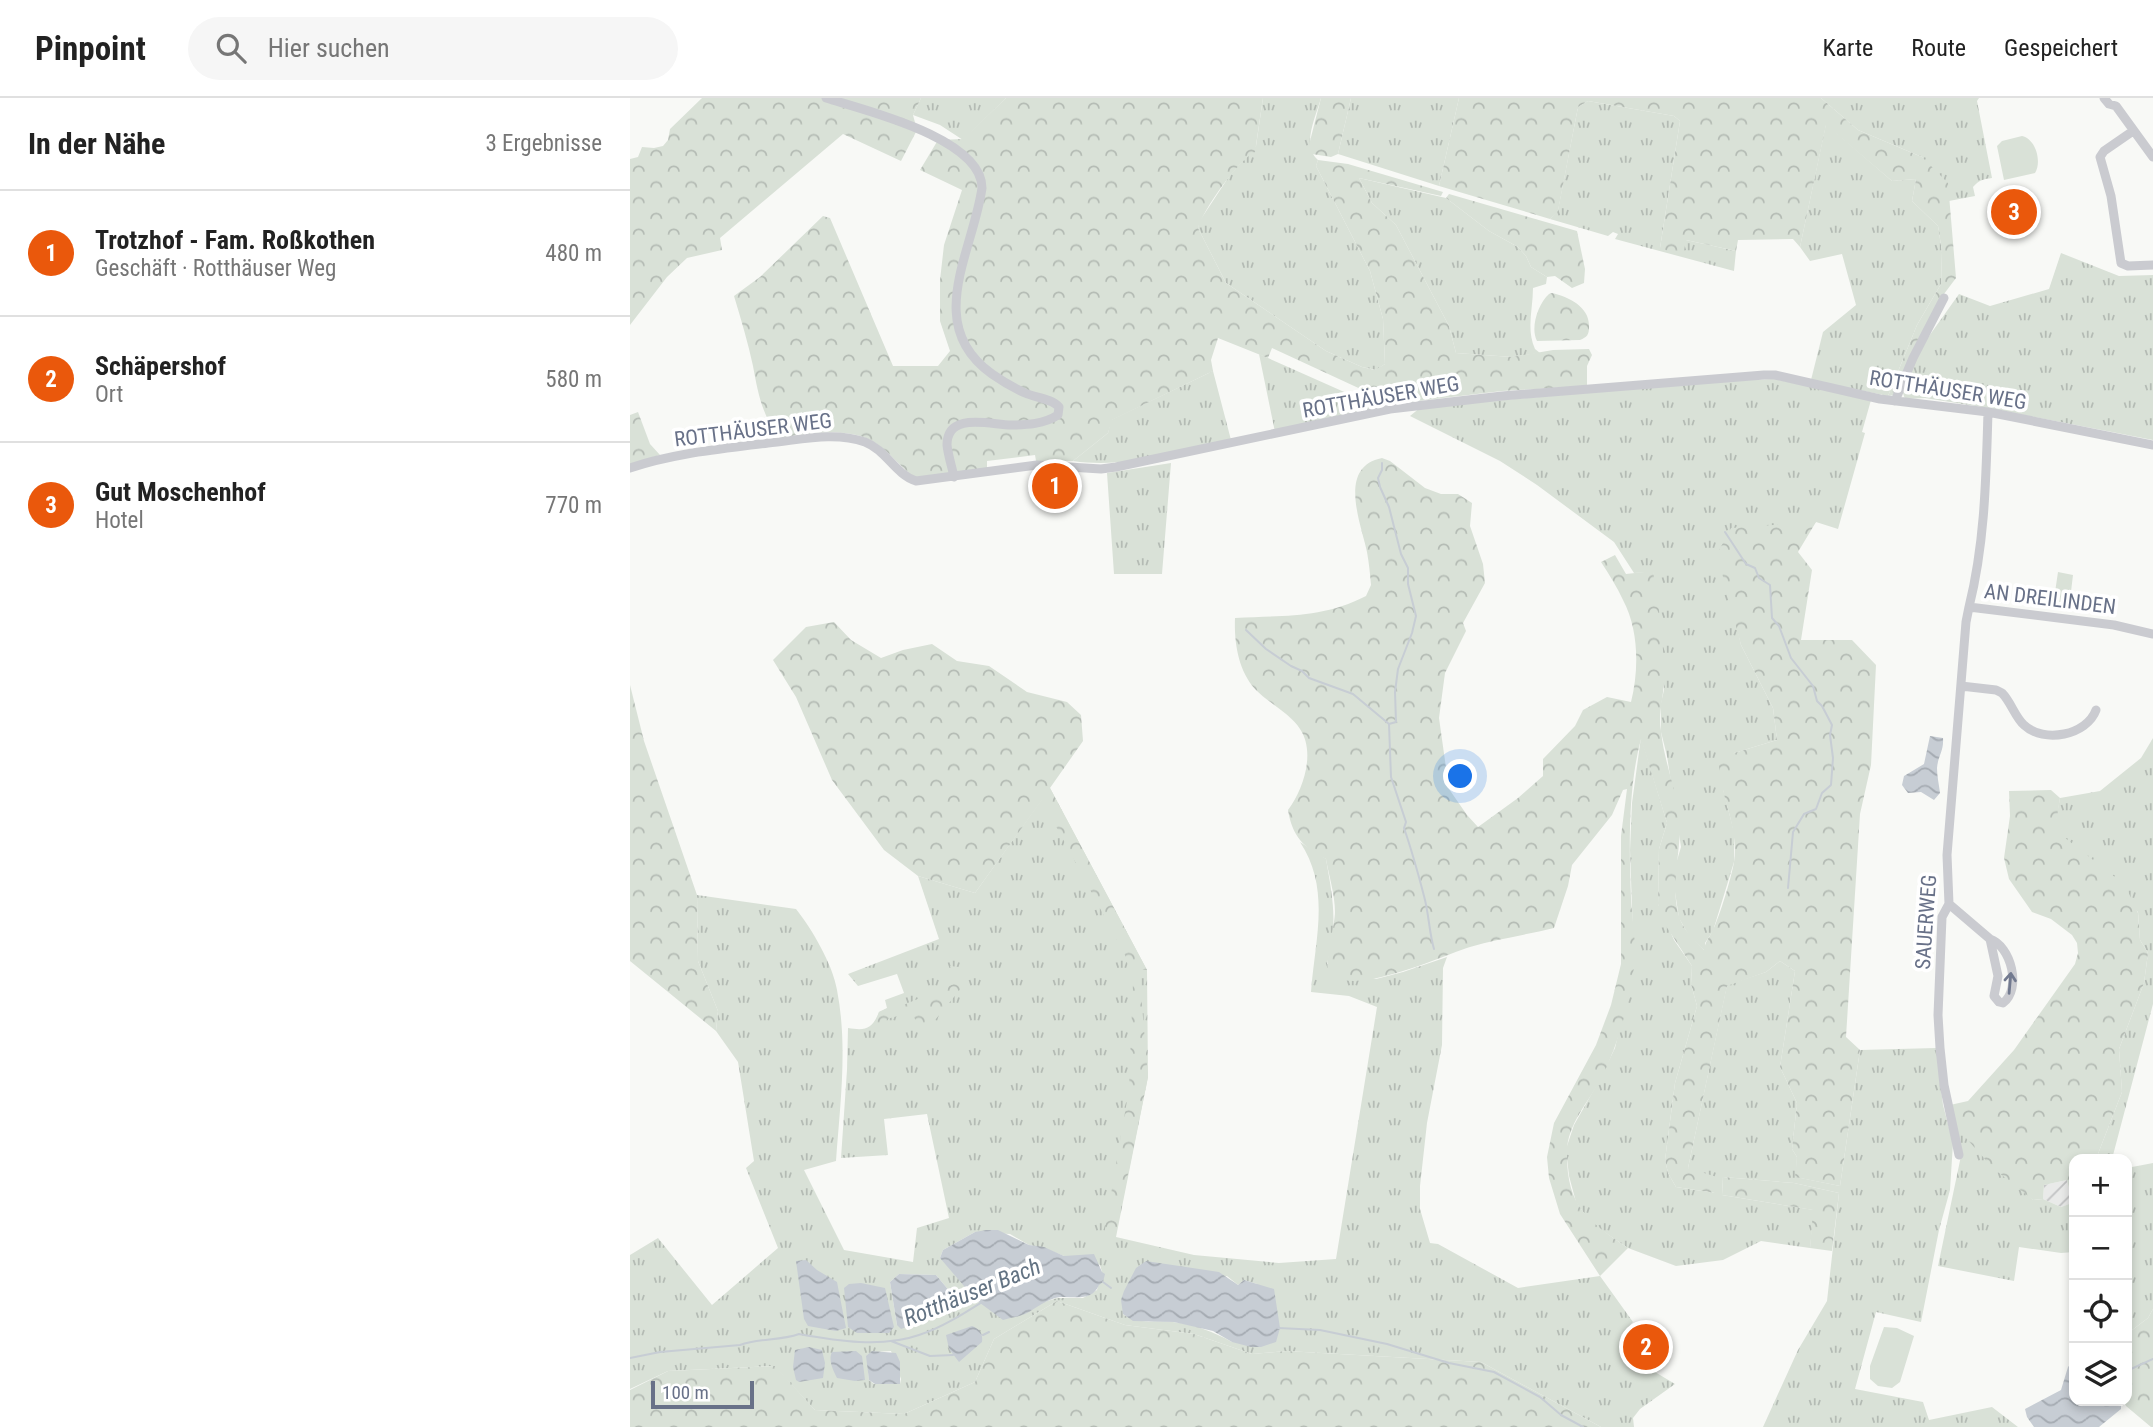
<!DOCTYPE html>
<html lang="de">
<head>
<meta charset="utf-8">
<style>
	:root { --surface:#fff; --page:#f6f6f6; --text:#222; --muted:#767676; --line:#e0e0e0; --accent:#ea580c }
	body { margin:0; font-family:"Roboto Condensed",sans-serif; background:var(--page); color:var(--text) }
	.controls { position:absolute; right:21px; bottom:21px; display:grid; overflow:hidden; border-radius:14px; box-shadow:0 4px 10px #0003 }
	.controls button { width:63px; height:63px; display:grid; place-items:center; padding:0; border:0; border-bottom:2px solid var(--line); background:var(--surface); color:var(--text); font:35px sans-serif }
	.scale { position:absolute; left:21px; bottom:18px; width:103px; box-sizing:border-box; padding-left:7px; border:4px solid #687188; border-top:0; font-size:19px; line-height:24px; white-space:nowrap; color:#687188; -webkit-text-stroke:5px #fff; paint-order:stroke }
	.you { position:absolute; left:831px; top:679px; width:24px; height:24px; margin:-18px; border:5px solid #fff; border-radius:50%; background:#1a73e8; box-shadow:0 0 0 10px #1a73e833 }
	.badge { display:grid; place-items:center; width:46px; height:46px; border-radius:50%; background:var(--accent); color:#fff; font-size:23px; font-weight:700 }
	.pin { position:absolute; translate:-50% -50%; border:4px solid #fff; box-shadow:0 2px 7px #0006 }
	.list { margin:0; padding:0; list-style:none }
	h2 { display:flex; justify-content:space-between; align-items:center; height:91px; margin:0; padding:0 28px; font-size:30px }
	h2 small { font-size:23px; font-weight:400; color:var(--muted) }
	.list li { display:grid; grid-template-columns:46px 1fr auto; gap:21px; align-items:center; box-sizing:border-box; height:126px; padding:0 28px; border-top:2px solid var(--line) }
	.list b { display:block; font-size:26px; white-space:nowrap }
	.list p { margin:0; font-size:23px; white-space:nowrap; color:var(--muted) }
	.list em { font-size:23px; font-style:normal; color:var(--muted) }
	.icon { flex:none; width:38px; height:38px; fill:none; stroke:currentColor; stroke-width:2; stroke-linecap:round; stroke-linejoin:round }
	.map { position:relative; flex:none; width:1523px; height:1329px; overflow:hidden }
	header { display:flex; align-items:center; gap:42px; box-sizing:border-box; height:98px; padding:0 35px; background:var(--surface); border-bottom:2px solid var(--line) }
	header strong { font-size:33px }
	nav { display:flex; gap:38px; margin-inline-start:auto; font-size:24px }
	.search { width:490px; height:63px; background:var(--page); display:flex; align-items:center; gap:18px; box-sizing:border-box; padding:0 24px; border-radius:38px; color:var(--muted); font-size:26px }
	main { display:flex }
	aside { flex:1; background:var(--surface) }
	.map>svg:first-child { display:block }
	.industrial { fill:url(#industrial-furrows) }
	.grass { fill:url(#grass-tufts); fill-rule:evenodd }
	.forest { fill:url(#forest-crowns) }
	.garden { fill:#d9e1d7 }
	.water { fill:url(#water-waves) }
	.lines { fill:none; stroke-linecap:round; stroke-linejoin:round }
	.stream { stroke:#c7cdd4; stroke-width:2 }
	.minor { stroke:#cacbd0; stroke-width:9 }
	.oneway { stroke:#727a8f }
	.labels { text-anchor:middle; stroke-width:7; stroke-linejoin:round; paint-order:stroke }
	.street-label { font-size:21px; fill:#687188; stroke:#fff }
	.water-label { font-size:23px; font-style:italic; fill:#637383; stroke:#fff }
</style>
</head>
<body>
<header>
<strong>Pinpoint</strong>
<div class="search"><svg class="icon" aria-label="search" viewBox="0 0 24 24"><circle cx="10" cy="10" r="6"/><path d="M15 15l6 6"/></svg>Hier suchen</div>
<nav><a>Karte</a><a>Route</a><a>Gespeichert</a></nav>
</header>
<main>
<aside>
<h2>In der Nähe<small>3 Ergebnisse</small></h2>
<ul class="list">
<li><span class="badge">1</span><div><b>Trotzhof - Fam. Roßkothen</b><p>Geschäft · Rotthäuser Weg</p></div><em>480 m</em></li>
<li><span class="badge">2</span><div><b>Schäpershof</b><p>Ort</p></div><em>580 m</em></li>
<li><span class="badge">3</span><div><b>Gut Moschenhof</b><p>Hotel</p></div><em>770 m</em></li>
</ul>
</aside>
<div class="map">
<svg width="1523" height="1329" viewBox="0 0 1523 1329">
	<defs>
		<pattern id="industrial-furrows" width="10" height="10" patternUnits="userSpaceOnUse" patternTransform="scale(1.75)"><rect width="10" height="10" fill="#e9eae9"/><path d="M-1 1l2-2M0 10L10 0M9 11l2-2" fill="none" stroke="#c1c2c3"/></pattern>
		<pattern id="grass-tufts" width="24" height="20" patternUnits="userSpaceOnUse" patternTransform="scale(1.75)"><rect width="24" height="20" fill="#d9e1d7"/><path d="M3 7l-1-3M5 7V3M7 7l1-3M15 17l-1-3M17 17v-4M19 17l1-3" fill="none" stroke="#b4bbb4"/></pattern>
		<pattern id="forest-crowns" width="20" height="18" patternUnits="userSpaceOnUse" patternTransform="scale(1.75)"><rect width="20" height="18" fill="#d9e1d7"/><path d="M2 6a3 3 0 1 1 6 0M12 15a3 3 0 1 1 6 0" fill="none" stroke="#b4bbb4"/></pattern>
		<pattern id="water-waves" width="16" height="10" patternUnits="userSpaceOnUse" patternTransform="scale(1.75)"><rect width="16" height="10" fill="#c7cdd4"/><path d="M0 5q4-4 8 0t8 0" fill="none" stroke="#a5abb2"/></pattern>
	</defs>
	<rect width="100%" height="100%" fill="#f8f9f6"/>
	<path class="industrial" d="M1437,1082L1443,1105L1431,1109L1413,1101L1414,1087Z"/>
	<path class="grass" d="M291,0H376L333,42L310,27L283,17Z
		M633,0H691C686,19 671,47 688,62L686,68L740,173L753,221L755,266L746,272L732,269L696,253L596,185L568,130L569,124L600,77L626,48Z
		M721,0H829L809,88L708,56Z
		M1191,0H1349L1347,3L1362,80C1354,81 1349,82 1343,89L1345,98L1319,103L1292,59L1228,32Z
		M958,3L1044,18L1050,23L1030,150L1056,142L1106,153L1104,173L985,141L988,136L983,134L978,138L920,121L928,112L948,9Z
		M1196,26L1262,83L1286,81L1282,103L1308,128L1312,154L1311,186L1287,227L1258,298L1181,282L1193,234L1226,207L1212,156L1180,163L1170,149Z
		M729,80L816,100L859,133L888,149L896,158L901,169L917,179L916,186L903,190C903,211 896,231 905,251L910,255L882,259L826,255L819,228L766,127L742,105Z
		M1431,155L1489,178L1523,177V342L1358,310L1295,300L1275,301L1273,295L1287,255L1329,196L1360,208L1419,191Z
		M629,256L638,260L748,309L645,334Z
		M583,273L601,342C550,353 496,371 443,363L478,335L481,322Z
		M1145,281L1241,302L1232,334L1235,335L1208,431L1186,424L1104,515L1111,547L1143,610L1147,642L1104,655L1093,691L1104,734V764L1083,833L1075,845V853L1058,836L1049,820L1045,794V769L1051,749L1037,658L1031,634V605L1034,592L1023,474L1004,475L984,444L907,387L870,363L780,318L791,309L1096,283Z
		M541,365L532,476H484L477,375Z
		M1011,639L1037,725L1029,751L1028,806L1044,842L1062,868L1061,886L1067,908L1045,985L1035,1062L1038,1075L1046,1089L1085,1095L1058,1070L1097,887L1136,874L1150,863L1165,873L1150,969L1167,1005L1162,1051L1167,1059L1166,1079L1210,1088L1230,952L1306,950L1313,1007L1323,1045L1320,1092L1309,1132L1291,1224L1246,1214L1225,1291L1293,1304L1299,1322L1362,1309L1388,1329H1133L1168,1252L1197,1203L1209,1095L1164,1085L1093,1079L1092,1097L1184,1112L1180,1150L1131,1143L1093,1162L1046,1168L998,1150L961,1125L946,1104L939,1078L936,1051L944,1027L970,981L985,950L1004,867L1000,752L1002,705Z
		M1523,640V906L1482,1061H1466L1492,994L1489,951L1514,885L1518,855L1510,842L1508,814L1424,732L1430,700L1470,693L1511,660Z
		M420,690L517,872L518,979L486,1139L564,1157L649,1165L706,1161L747,909L719,898L681,894C685,841 701,791 670,744L696,761C703,801 708,825 697,866L746,881L773,874L817,859L813,870L812,947L797,1025L790,1088V1111L800,1145L808,1146L888,1190L970,1178L1003,1224L991,1237L996,1248L1015,1268L1045,1286L1010,1311L1003,1320L1004,1329H971L851,1264L656,1253L622,1256L564,1236L495,1227L427,1203L364,1241L345,1284L274,1316L185,1312L144,1268L38,1273L0,1291V1157L28,1140L82,1207L148,1150L116,1070L124,1063L108,964L86,933L88,913L68,863L67,797L166,811C182,831 203,867 207,892C218,948 210,1007 206,1063L174,1072L214,1152L283,1164L287,1130L319,1120L297,1016L254,1021L258,1057L211,1060L217,972L218,930C236,933 242,931 249,914L257,910L255,902L274,895L267,876L228,888L218,876L309,841L288,778L345,795ZM345,1134L380,1136L399,1147L414,1150L434,1158H455L470,1167L472,1174L467,1192L453,1200H427L411,1205L394,1216L310,1160L313,1152ZM269,1176L306,1177L332,1208L267,1227L260,1184ZM597,1178L608,1187L614,1182L627,1186L602,1244C584,1234 563,1226 543,1224C523,1221 510,1228 493,1216V1207ZM261,1253L271,1281L270,1286H244L239,1282L237,1260L244,1254Z
		M1320,1007L1403,1102L1413,1101L1431,1109L1442,1105L1440,1094L1444,1093V1154L1431,1155L1389,1149L1384,1183L1308,1168L1332,1053Z
		M1523,1065V1211L1518,1220L1497,1236V1070Z"/>
	<path class="forest" d="M72,0H291L283,17L287,32L271,63L213,36L90,140L92,152L57,160L37,179L0,227V61L8,59L12,49L24,50L33,48L38,42L40,31Z
		M376,0H633L625,54C608,62 573,112 568,130L596,185L696,253L732,269L745,272L755,266L753,221L740,173L686,68L688,62L718,66L813,94L811,98L729,80L742,105L766,127L819,228L826,255L882,259L923,252L959,251L962,257L957,268V288L872,293L763,306L642,250L638,260L588,240L581,262L583,273L482,322L478,335L443,363H406L405,357L357,363V370L304,380L283,379C272,369 262,358 251,349C224,327 181,335 150,340C132,318 128,295 123,268C118,245 111,221 104,198L130,179L193,118L200,120L263,268H308L320,253L310,223V182L314,147L332,92L290,72L308,42L333,41Z
		M691,0H721L708,56L701,59L682,56L679,47Z
		M829,0H1191L1228,32L1292,59L1318,85L1326,180L1314,196L1264,297L1258,298L1287,227L1311,186L1312,154L1308,128L1282,103L1286,81L1262,83L1196,27L1170,149L1163,141L1108,142L1106,153L1056,142L1053,158L1030,150L1050,23L1044,18L958,3L948,9L928,113L920,121L809,88Z
		M819,96L947,133L955,171L954,185L942,190L925,178L917,179L901,169L896,158L888,149L859,133L816,100Z
		M922,195C939,199 960,209 959,229C959,237 957,239 950,242L907,243C900,230 908,206 919,196Z
		M8,314L20,346L30,357L0,366V317Z
		M752,360L760,363L795,390L811,396H828L842,405L840,428L853,466L855,485L833,525L836,533L815,575L809,620L819,691L837,717L848,729L888,700L913,678V661L945,628L953,612L977,599L1001,604C1009,572 1009,532 993,502C987,489 979,476 971,464L985,457L996,476L1023,473C1029,509 1034,544 1034,580C1034,598 1028,615 1031,633C1034,662 1045,689 1049,717C1053,752 1039,784 1049,818C1053,833 1065,841 1074,852C1075,844 1079,840 1083,832C1090,817 1101,781 1104,764C1109,730 1091,700 1089,667L1104,655L1147,642L1143,610L1111,547L1087,456L1101,430L1186,424L1168,454L1182,472L1171,542H1222L1246,567L1241,667L1230,716L1216,939L1230,952L1210,1088L1165,1079L1167,1059L1162,1051L1167,1005L1150,969L1165,873L1150,863L1136,874L1097,888L1058,1070L1087,1079L1085,1095L1046,1089L1038,1075L1035,1062L1045,985L1067,908L1061,886L1062,868L1032,822L1028,806L1029,751L1037,725L1011,641C998,689 999,750 1001,800C1002,822 1007,847 1004,869C999,907 988,947 971,981C959,1003 937,1027 937,1053C936,1108 957,1122 998,1150L970,1178L930,1116L919,1080L917,1059L924,1025L966,947L981,907L991,866V738L997,691L993,692L982,717L942,767L938,788L924,830C896,837 867,841 840,849C816,856 715,904 698,872C695,866 705,825 705,814C705,797 699,778 696,761C674,750 662,738 658,712C673,692 686,655 670,631C661,616 637,604 625,591C608,572 604,544 605,520C654,517 691,521 736,498L741,487C740,476 739,465 737,454C731,425 707,369 752,360Z
		M204,524L221,542L251,560L273,552L302,546L327,563L359,568L397,594L437,604L451,617L453,643L420,690L517,872L509,871L518,979L485,1139L474,1137L499,991L503,885L495,857L412,702L345,795L288,778L254,752L202,682L166,599L143,562L176,529Z
		M0,587L14,643L67,797L68,863L88,913L86,933L0,863Z
		M1421,692L1430,700L1425,732L1495,787L1508,815L1510,842L1518,855L1514,885L1489,951L1492,994L1466,1061H1444V1093L1440,1094L1437,1082L1414,1087L1413,1101L1403,1102L1363,1070L1335,1039L1320,1007L1338,1003L1384,952L1445,866L1448,855L1447,845L1442,837L1421,821L1402,814L1379,781L1374,760L1380,718L1379,693Z
		M320,868L329,869L333,888L301,927L291,935L282,914L257,921L254,934L245,926L249,914L258,910L259,913L326,885Z
		M1093,1079L1164,1085L1209,1095L1202,1153L1180,1150L1183,1112L1092,1097Z
		M427,1203L495,1227L564,1236L622,1256L656,1253L851,1264L971,1329H0V1292L38,1273L145,1268L185,1312L274,1316L345,1284L364,1241Z
		M1523,1211V1329H1521L1496,1308L1494,1303H1497V1236L1518,1220Z"/>
	<path class="garden" d="M1392,38C1406,41 1412,64 1405,75L1374,82L1367,48L1372,43Z
		M1428,474L1443,477L1439,510L1423,508Z
		M1254,1229L1267,1230L1284,1238L1270,1284L1262,1290L1248,1288L1240,1281V1268Z"/>
	<path class="water" d="M1300,638L1313,640C1314,653 1308,658 1307,670C1307,678 1309,687 1310,695L1304,702L1291,694L1278,695L1272,687L1274,678L1294,666Z
		M356,1132H368L399,1147L414,1149L434,1158L464,1156L472,1174L475,1176L473,1184L469,1187C462,1204 444,1198 430,1199C416,1201 407,1210 395,1216C388,1219 380,1220 373,1222L346,1202L310,1160L313,1152L345,1134Z
		M176,1162L187,1172L207,1184L216,1230L206,1233L178,1228L174,1221L166,1163Z
		M516,1163L589,1174L608,1187L614,1182L644,1191L650,1230L646,1244L631,1249H621L602,1244L583,1233L544,1224L503,1223L493,1216L491,1202L494,1193L506,1170Z
		M269,1176L306,1177L332,1208L271,1231L267,1227L260,1184Z
		M231,1185L255,1190L264,1229L259,1235H227L218,1229L214,1190L219,1186Z
		M342,1228C350,1231 353,1235 352,1244L329,1264L319,1251L316,1237Z
		M179,1249L192,1252L195,1265L193,1280L169,1284L166,1282L163,1269L165,1252Z
		M226,1253L232,1258L235,1282L225,1283L207,1280C203,1272 198,1262 202,1254Z
		M242,1253L266,1255L270,1264V1286H245L239,1282L236,1258Z
		M1444,1262V1303H1491V1311L1469,1329H1404L1397,1319L1395,1311L1431,1292L1438,1269Z"/>
	<g class="lines">
		<path class="stream" d="M752,365V372L748,380L750,389L759,409L771,456L778,470V486L786,518L782,535L768,571L765,594L766,624L759,626
			M1095,434L1116,466L1125,470L1129,480L1140,487L1142,520L1149,528L1161,560L1183,588L1187,603L1192,608L1202,627L1200,637L1203,660L1201,687L1192,695L1186,711L1174,716L1163,734L1158,790
			M616,532L636,551L661,568L672,573L679,580L723,596L759,626L761,679L776,724L774,730C782,753 788,775 794,798C799,816 799,834 804,851
			M473,1184L481,1190
			M648,1230L690,1232L757,1246L819,1265L864,1274L910,1299L931,1317L953,1329
			M353,1237L359,1234
			M261,1243L300,1258L323,1257
			M0,1260L30,1254L110,1247C129,1240 150,1243 169,1236C207,1243 252,1250 289,1237C311,1230 333,1216 352,1204
			M1497,1284L1499,1283L1501,1271L1523,1261"/>
		<path class="minor" d="M196,0C234,12 352,40 352,90C343,154 293,227 362,276C372,283 384,290 395,295C406,300 421,300 429,309L428,317C414,326 397,327 381,327C361,327 317,313 317,347C318,357 322,369 324,379
			M1474,0L1479,6L1486,8L1523,59
			M1503,33L1474,53L1470,59L1481,98L1491,165L1498,168L1523,167
			M1265,303L1283,260L1314,200
			M1358,314C1356,380 1355,445 1339,509L1484,527L1523,536
			M0,370C44,355 92,351 138,345C170,342 204,333 235,344C256,352 265,376 286,383L407,367L471,371L486,369L760,311L872,298L1134,277H1145L1250,301L1358,314L1523,347
			M1331,588L1366,592L1372,595C1381,604 1385,619 1394,627C1414,646 1457,637 1466,612
			M1319,806L1360,841C1381,848 1392,891 1373,905L1369,904L1364,898L1368,878L1360,841
			M1329,1057L1314,987L1310,950L1308,917L1312,819L1319,806L1317,757L1336,524L1339,509"/>
	</g>
	<defs><path id="oneway-shaft" d="M-6 0H5M1.5-3L5.5 0L1.5 3" fill="none" stroke-width="1.6" stroke-linecap="round" stroke-linejoin="round" transform="scale(1.75)"/></defs>
	<use class="oneway" href="#oneway-shaft" transform="translate(1380 885) rotate(-85)"/>
	<g class="labels">
		<g class="street-label">
			<text transform="translate(1318 292) rotate(9)" y="7">ROTTHÄUSER WEG</text>
			<text transform="translate(751 299) rotate(-10)" y="7">ROTTHÄUSER WEG</text>
			<text transform="translate(123 332) rotate(-7)" y="7">ROTTHÄUSER WEG</text>
			<text transform="translate(1420 501) rotate(7)" y="7">AN DREILINDEN</text>
			<text transform="translate(1296 824) rotate(-86)" y="7">SAUERWEG</text>
		</g>
		<g class="water-label">
			<text transform="translate(342 1194) rotate(-22)" y="8">Rotthäuser Bach</text>
		</g>
	</g>
</svg>
<div class="controls">
<button>+</button>
<button>−</button>
<button><svg class="icon" aria-label="locate" viewBox="0 0 24 24"><circle cx="12" cy="12" r="6"/><path d="M12 2v4M12 18v4M2 12h4M18 12h4"/></svg></button>
<button><svg class="icon" aria-label="layers" viewBox="0 0 24 24"><path d="M12 4l9 5-9 5-9-5zM3 14l9 5 9-5"/></svg></button>
</div>
<div class="scale">100 m</div>
<div class="you"></div>
<div class="pin badge" style="left:425px;top:388px">1</div>
<div class="pin badge" style="left:1016px;top:1249px">2</div>
<div class="pin badge" style="left:1384px;top:114px">3</div>
</div>
</main>
</body>
</html>
